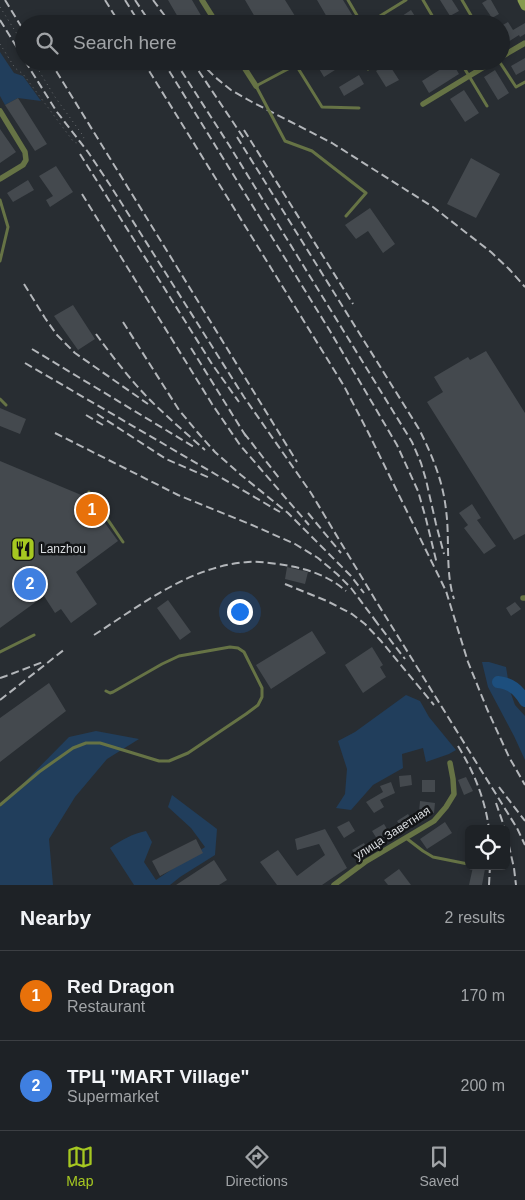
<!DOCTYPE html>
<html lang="en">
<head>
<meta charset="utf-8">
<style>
	:root { --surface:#1e2226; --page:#2b2f32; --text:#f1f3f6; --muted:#a1a4a7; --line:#3c3f43; --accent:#a6c821 }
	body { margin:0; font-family:Helvetica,sans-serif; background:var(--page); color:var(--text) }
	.controls { position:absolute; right:15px; bottom:15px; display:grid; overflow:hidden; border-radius:8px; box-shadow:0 2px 8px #0003 }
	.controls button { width:45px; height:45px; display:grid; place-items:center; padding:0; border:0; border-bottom:1px solid var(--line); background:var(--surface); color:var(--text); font:25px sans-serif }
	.you { position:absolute; left:239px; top:611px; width:18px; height:18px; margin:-12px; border:4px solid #fff; border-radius:50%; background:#1a73e8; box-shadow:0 0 0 8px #1a73e833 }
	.badge { display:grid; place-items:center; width:32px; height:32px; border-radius:50%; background:var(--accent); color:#fff; font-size:16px; font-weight:700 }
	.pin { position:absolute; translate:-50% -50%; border:2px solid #fff; box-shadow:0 1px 5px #0006 }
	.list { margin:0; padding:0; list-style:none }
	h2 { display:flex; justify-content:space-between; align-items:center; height:65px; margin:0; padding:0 20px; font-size:21px }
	h2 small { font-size:16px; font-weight:400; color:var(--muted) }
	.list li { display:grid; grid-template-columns:32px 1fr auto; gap:15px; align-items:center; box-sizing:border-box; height:90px; padding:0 20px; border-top:1px solid var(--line) }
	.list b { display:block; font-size:19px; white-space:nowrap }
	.list p { margin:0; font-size:16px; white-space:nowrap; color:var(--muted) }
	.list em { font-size:16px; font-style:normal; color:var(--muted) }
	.icon { flex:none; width:28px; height:28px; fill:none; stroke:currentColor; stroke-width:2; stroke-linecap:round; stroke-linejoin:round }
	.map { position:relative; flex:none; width:525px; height:885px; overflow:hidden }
	.search { position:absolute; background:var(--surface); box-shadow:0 2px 8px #0003; left:15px; right:15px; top:15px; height:55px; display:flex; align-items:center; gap:12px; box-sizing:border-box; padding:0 18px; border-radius:28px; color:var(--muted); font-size:19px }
	.sheet { height:245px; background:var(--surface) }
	nav { display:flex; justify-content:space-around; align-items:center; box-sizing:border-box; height:70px; border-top:1px solid var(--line); background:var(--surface); font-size:14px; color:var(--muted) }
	nav a { display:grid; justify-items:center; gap:2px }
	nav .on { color:var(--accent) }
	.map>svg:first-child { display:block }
	.green { fill:#213e5c }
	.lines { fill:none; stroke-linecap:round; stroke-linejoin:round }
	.river { stroke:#1d4f7e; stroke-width:12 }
	.building { fill:#44494e }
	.path { stroke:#686c70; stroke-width:1; stroke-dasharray:1 4; stroke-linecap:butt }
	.lane { stroke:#667345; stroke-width:3 }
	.street { stroke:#667345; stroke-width:5.5 }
	.secondary { stroke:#879b4e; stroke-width:9 }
	.rail { stroke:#b3b6ba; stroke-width:2; stroke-dasharray:8 4; stroke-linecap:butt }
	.lane-bridge { stroke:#667345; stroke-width:3 }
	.labels { text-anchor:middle; stroke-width:5; stroke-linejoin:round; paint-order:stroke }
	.poi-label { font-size:12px; fill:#dadde0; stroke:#131517; text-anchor:start }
	.street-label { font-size:12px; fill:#dadde0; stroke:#131517 }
</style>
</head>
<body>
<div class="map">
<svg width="525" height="885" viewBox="0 0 525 885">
	<rect width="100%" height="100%" fill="#282d32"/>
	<path class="green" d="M0,52L14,73L23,76L41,101L18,98L5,105L0,96Z
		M482,662H489L506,667L510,691L515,705L525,716V760L514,736L488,687Z
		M406,695L420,701L429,717L456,750L449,754L426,762L423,748L402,754L403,768L373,785L351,810L336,808L345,794L347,769L338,741L355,732Z
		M96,731L139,739L107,759L75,797L49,839L53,885H0V807L69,737Z
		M172,795L217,829L215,855L180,877L170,885H134L110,848C121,840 132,834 146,831L152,842L144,862L156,880L205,847L191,828L168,807Z"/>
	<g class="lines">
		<path class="river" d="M498,682C510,683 519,690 525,701"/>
	</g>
	<path class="building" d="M168,0H192L206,24H182Z
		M245,0H285L300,24H259Z
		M317,0H343L354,18L344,24H331Z
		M440,0H452L459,11L450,16Z
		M487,0H491L499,14L492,18L482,3Z
		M411,10L418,21L413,24H390Z
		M508,22L513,30L525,23V34L520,37L519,35L508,42L501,31V26Z
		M525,58V70L516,75L511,66Z
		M327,61H349L324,77L318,67Z
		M452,62L459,74L429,93L422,81Z
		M388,63L399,80L386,87L376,71Z
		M495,70L509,93L498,100L484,77Z
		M359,75L364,84L344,96L339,87Z
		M464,90L479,113L465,122L450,99Z
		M18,98L47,144L35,151L5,105Z
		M0,129L16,152L0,163Z
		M471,158L500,174L476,218L447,204Z
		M56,166L73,192L50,207L46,200L53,196L39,176Z
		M28,180L34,190L13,202L7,193Z
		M370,208L395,244L383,253L368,231L356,239L345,225Z
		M73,305L95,339L78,350L54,316Z
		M486,351L525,413V534L514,540L427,402L443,392L434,377L468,357L470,360Z
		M0,408L26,419L20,434L0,426Z
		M0,461L86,497L118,541L76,572L97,604L71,623L61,609L55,613L44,596L0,628Z
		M472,504L481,518L477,520L496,546L484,554L464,528L468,525L459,513Z
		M287,567L308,572L305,584L285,579Z
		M168,600L191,632L180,640L157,608Z
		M515,602L521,609L511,616L506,608Z
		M312,631L326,653L271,689L256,665Z
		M372,647L383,665L380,667L386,677L363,693L345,665Z
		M49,683L66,711L0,762V718Z
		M411,775L412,785L400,787L399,776Z
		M466,777L473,791L464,795L458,780Z
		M422,780H435V792H422Z
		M391,782L395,793L380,800L384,807L374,813L366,802L383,792L380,786Z
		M420,801L435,803L434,813L419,812Z
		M408,814L415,825L404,831L397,821Z
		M349,821L355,831L344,838L337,827Z
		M445,822L452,833L427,849L420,839Z
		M384,824L390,834L379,842L372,831Z
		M325,829L347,868L322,885H277L260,862L278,850L297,876L325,855L319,844L297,850L295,839Z
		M196,839L203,853L160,876L152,861Z
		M364,843L369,853L358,859L352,850Z
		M214,860L227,880L219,885H176Z
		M473,867L485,869L482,885H469Z
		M399,869L411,885H388L384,880Z"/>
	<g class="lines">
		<path class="path" d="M0,7L24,45
			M0,44L15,68L23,74L73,141L76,143L82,141L84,137L55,97L33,61"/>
		<path class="lane" d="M348,0L362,24
			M423,0L437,24
			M462,0L476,24
			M375,19L378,24
			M367,24L406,0
			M362,61L368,69
			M460,61L487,106
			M499,61L516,87L525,82
			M296,65L322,107L359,108
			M256,86L303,61
			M0,200L8,227L0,261
			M0,399L6,405
			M89,492L123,542
			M0,652L34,635
			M0,805L39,772L73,748L86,743H100L159,761H169L188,753L246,714L258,705L262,697V688L244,652L238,648L230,647L179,656L162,664L113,692L110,693L106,691
			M406,838L423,851L433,857L468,864"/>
		<path class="street" d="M202,0L217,24
			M501,57L525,43
			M240,61L256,86
			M423,104L494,61
			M0,111L25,152L26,160L23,165L0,179
			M523,598H525
			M334,885L365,862L434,821L446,807L454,794L453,779L450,763"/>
		<path class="secondary" d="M522,0L525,6"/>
		<path class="rail" d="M5,0L24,31
			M105,0L120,24
			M125,0L140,24
			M135,0L151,24
			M153,0L171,24
			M0,20L24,59
			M25,61L57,112L88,152L110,185L244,397L311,493L376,601L517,828L525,845
			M50,61L297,462
			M143,61L344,386L368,432L446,591L468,662L487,709L509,757L525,785
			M163,61L330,331L397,445L418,491L426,519L437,564
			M175,61L229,145L412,442L421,463L426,480L436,524L444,554
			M192,61L245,140
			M199,61L215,77L231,90L252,102L332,143L433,207L491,252L509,269L525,287
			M244,130L353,304
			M237,137L419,429C432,455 443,481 446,510C450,538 445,572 454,599
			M80,154L212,364L239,402
			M82,194L212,404L240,445L309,525
			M24,284L45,318L57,335L75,353L148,404
			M123,322L179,410L199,434L215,452L241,475L288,513L351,576L364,593
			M96,334C112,356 129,378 148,398C166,416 186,433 205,450
			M191,348L247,438
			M32,349L194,447
			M25,363L280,512
			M97,414L166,459L210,478
			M86,415L103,425
			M55,433L178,495L252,525L295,544L318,558L337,574L351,588L378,624
			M244,433L279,478
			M308,513L341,553
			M285,584L327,601L352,614L365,624L381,641L434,705
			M374,619L405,659
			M94,635C141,605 190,566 248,562C262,561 277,564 290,566C311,570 330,577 346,591
			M0,678L6,676L43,662
			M0,700L65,649
			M458,746C474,772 485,799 489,829
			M499,787L525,821
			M496,803L505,829
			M506,833L514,868L516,885
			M489,885L490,866"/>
		<path class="lane-bridge" d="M256,86L285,141L312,151L366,193L346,216"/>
	</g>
	<defs>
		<g id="restaurant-square" transform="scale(1.25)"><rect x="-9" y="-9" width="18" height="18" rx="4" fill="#a6c821" stroke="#131517"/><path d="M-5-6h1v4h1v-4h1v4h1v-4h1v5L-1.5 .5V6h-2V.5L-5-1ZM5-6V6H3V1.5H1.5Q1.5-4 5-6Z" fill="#111"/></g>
	</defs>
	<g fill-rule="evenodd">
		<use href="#restaurant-square" x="23" y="549"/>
	</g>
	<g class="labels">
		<g class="poi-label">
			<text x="40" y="553">Lanzhou</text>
		</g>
		<g class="street-label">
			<text transform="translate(392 833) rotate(-33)" y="4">улица Заветная</text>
		</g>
	</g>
</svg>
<div class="controls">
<button><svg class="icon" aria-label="locate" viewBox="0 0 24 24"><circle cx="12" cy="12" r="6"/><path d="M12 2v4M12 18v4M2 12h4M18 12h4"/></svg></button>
</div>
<div class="you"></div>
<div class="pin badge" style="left:92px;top:510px;background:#e8710a">1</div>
<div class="pin badge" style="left:30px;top:584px;background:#3f7fe0">2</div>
<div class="search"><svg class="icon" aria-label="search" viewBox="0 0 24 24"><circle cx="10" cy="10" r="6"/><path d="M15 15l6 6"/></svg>Search here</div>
</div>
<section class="sheet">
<h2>Nearby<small>2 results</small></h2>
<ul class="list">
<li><span class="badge" style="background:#e8710a">1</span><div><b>Red Dragon</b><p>Restaurant</p></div><em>170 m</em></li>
<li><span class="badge" style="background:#3f7fe0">2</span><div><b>ТРЦ &quot;MART Village&quot;</b><p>Supermarket</p></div><em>200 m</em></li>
</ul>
</section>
<nav>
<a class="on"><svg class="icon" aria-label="map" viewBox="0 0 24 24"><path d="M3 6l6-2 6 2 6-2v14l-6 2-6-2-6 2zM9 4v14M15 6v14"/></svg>Map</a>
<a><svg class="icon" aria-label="directions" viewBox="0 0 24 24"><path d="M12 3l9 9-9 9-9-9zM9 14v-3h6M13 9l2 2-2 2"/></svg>Directions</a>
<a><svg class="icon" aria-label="saved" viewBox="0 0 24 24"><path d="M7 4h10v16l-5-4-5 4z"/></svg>Saved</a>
</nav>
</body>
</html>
